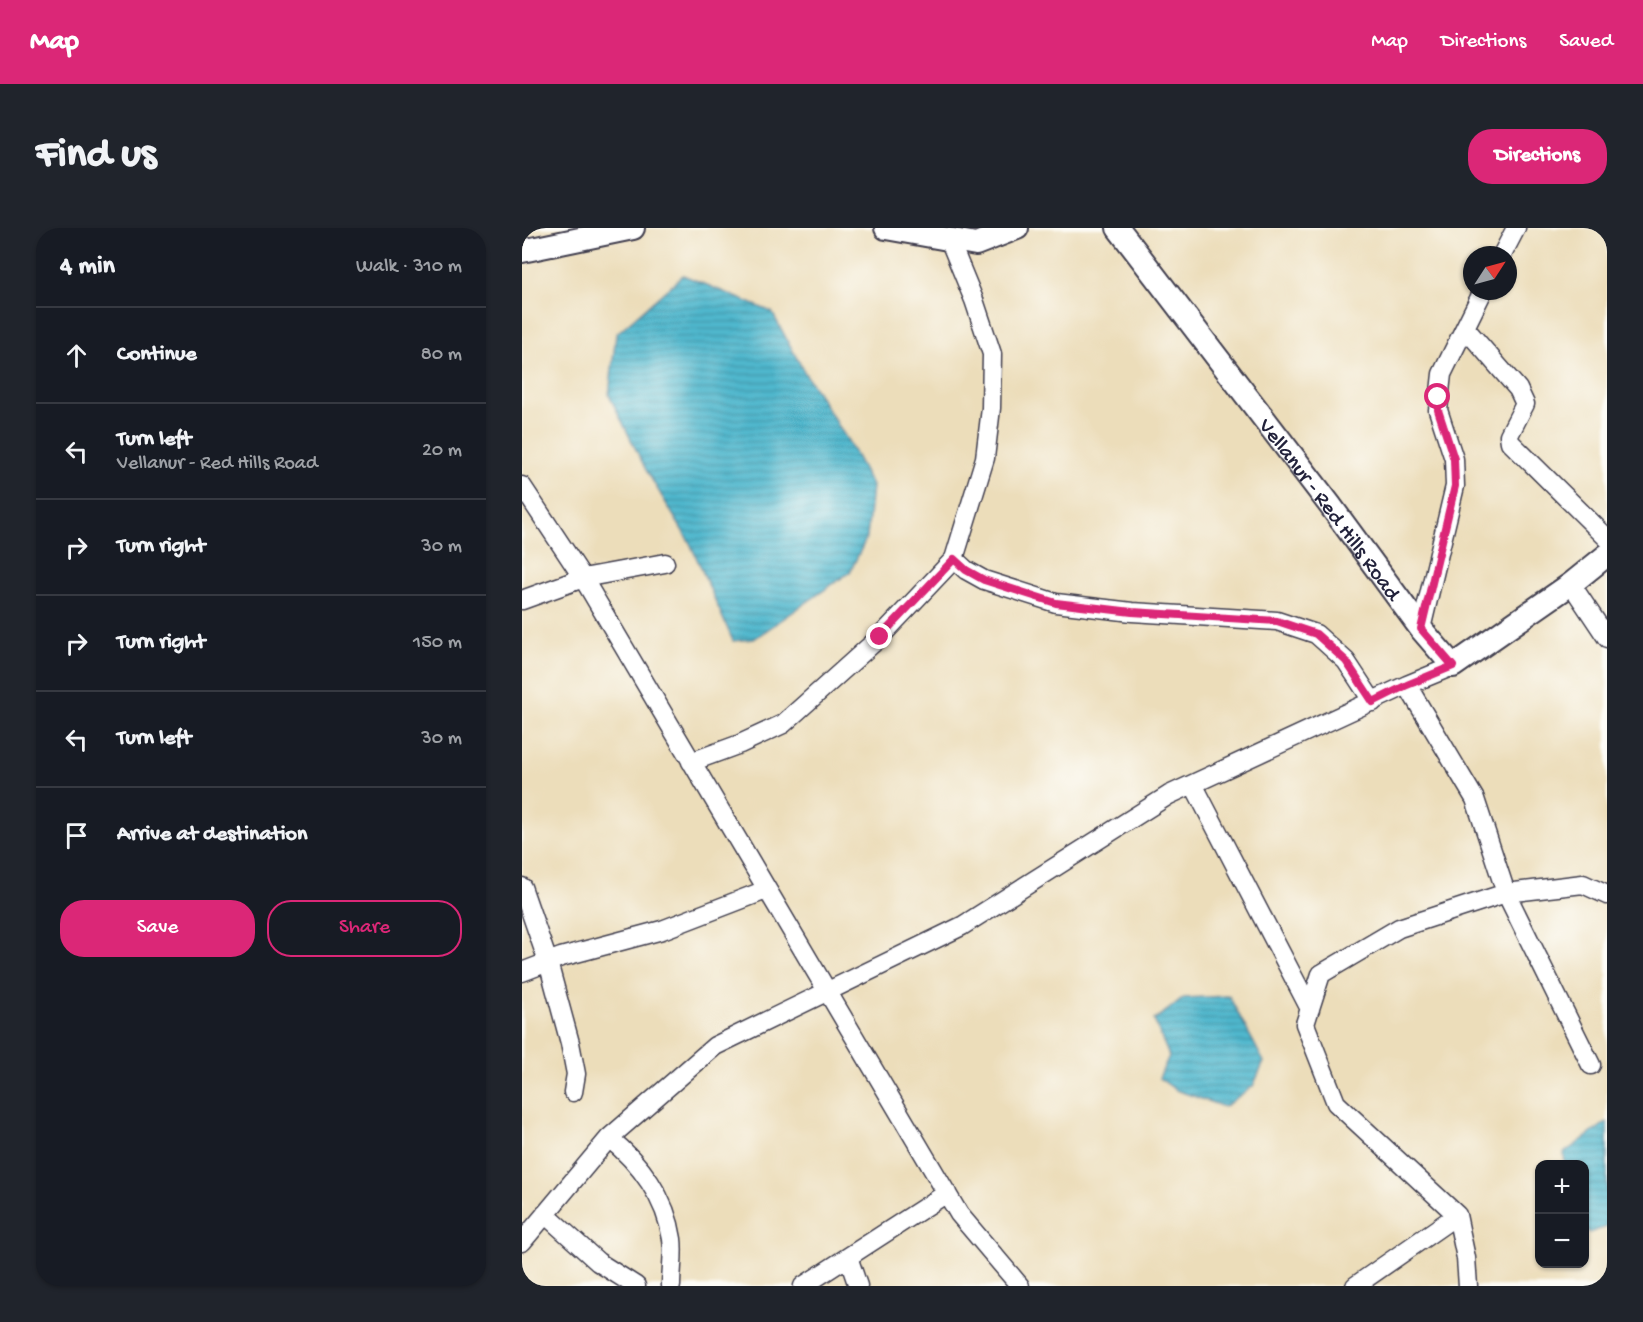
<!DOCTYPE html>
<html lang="en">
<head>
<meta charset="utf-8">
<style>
	:root { --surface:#171b24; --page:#20242c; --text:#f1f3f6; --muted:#9ea1a6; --line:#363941; --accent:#db2777 }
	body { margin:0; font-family:"Gochi Hand",sans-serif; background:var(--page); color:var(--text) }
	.controls { position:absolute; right:18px; bottom:18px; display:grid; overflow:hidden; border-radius:12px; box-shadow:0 2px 4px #0004 }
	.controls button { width:54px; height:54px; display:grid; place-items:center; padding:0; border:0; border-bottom:2px solid var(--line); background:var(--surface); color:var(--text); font:30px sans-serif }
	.compass { position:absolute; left:941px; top:18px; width:54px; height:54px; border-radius:50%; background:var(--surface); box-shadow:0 2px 4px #0004; rotate:54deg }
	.stop { position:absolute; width:18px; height:18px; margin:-14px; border:4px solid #db2777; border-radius:50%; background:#fff }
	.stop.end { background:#db2777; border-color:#fff; box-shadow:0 2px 6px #0008 }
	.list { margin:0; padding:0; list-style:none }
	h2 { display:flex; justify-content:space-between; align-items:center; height:78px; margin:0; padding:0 24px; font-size:26px }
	h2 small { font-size:20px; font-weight:400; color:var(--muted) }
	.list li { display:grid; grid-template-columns:39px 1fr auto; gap:18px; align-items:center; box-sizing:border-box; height:96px; padding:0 24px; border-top:2px solid var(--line) }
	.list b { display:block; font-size:22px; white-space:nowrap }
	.list p { margin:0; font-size:20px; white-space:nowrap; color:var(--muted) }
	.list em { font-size:20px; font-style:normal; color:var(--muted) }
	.actions { display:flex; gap:12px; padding:18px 24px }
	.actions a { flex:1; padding:14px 0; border:2px solid var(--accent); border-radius:24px; text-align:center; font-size:21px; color:var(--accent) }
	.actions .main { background:var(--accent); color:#fff }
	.icon { flex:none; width:33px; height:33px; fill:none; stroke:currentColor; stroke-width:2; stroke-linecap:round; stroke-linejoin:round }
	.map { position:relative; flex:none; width:1085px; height:1058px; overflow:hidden; border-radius:24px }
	header { display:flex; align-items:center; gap:36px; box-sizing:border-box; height:84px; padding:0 30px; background:var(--accent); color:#fff }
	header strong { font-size:28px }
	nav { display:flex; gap:33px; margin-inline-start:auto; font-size:21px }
	.intro { display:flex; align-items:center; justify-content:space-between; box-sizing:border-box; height:144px; padding:0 36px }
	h1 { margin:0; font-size:42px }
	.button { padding:15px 27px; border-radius:24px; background:var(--accent); color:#fff; font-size:21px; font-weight:700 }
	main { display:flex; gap:36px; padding:0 36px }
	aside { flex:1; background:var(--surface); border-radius:24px; box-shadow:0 2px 4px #0004 }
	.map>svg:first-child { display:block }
	.water { fill:url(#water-rules); stroke:#386c84; stroke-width:1.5 }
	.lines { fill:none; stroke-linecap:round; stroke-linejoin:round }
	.minor-casing { stroke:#403e4e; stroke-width:21 }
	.tertiary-casing { stroke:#403e4e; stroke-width:26 }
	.minor { stroke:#fff; stroke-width:18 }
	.tertiary { stroke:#fff; stroke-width:22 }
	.route { stroke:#db2777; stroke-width:8 }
	.labels { text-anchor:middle; stroke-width:5; stroke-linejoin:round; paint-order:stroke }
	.street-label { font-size:22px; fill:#22223b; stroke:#fdfcf7 }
</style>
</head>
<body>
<header>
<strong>Map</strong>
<nav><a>Map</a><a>Directions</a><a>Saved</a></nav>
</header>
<div class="intro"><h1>Find us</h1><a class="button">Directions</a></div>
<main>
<aside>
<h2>4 min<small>Walk · 310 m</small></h2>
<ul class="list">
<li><svg class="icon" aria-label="ahead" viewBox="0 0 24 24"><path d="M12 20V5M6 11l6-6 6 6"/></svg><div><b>Continue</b></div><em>80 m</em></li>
<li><svg class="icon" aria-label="left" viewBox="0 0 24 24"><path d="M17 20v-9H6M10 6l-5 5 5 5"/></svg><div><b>Turn left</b><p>Vellanur - Red Hills Road</p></div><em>20 m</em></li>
<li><svg class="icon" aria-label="right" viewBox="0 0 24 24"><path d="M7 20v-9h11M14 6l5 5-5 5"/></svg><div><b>Turn right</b></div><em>30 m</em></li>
<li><svg class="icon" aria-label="right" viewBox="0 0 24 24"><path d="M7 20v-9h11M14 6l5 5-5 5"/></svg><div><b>Turn right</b></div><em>150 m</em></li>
<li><svg class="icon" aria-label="left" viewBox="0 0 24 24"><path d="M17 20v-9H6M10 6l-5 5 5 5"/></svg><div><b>Turn left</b></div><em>30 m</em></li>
<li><svg class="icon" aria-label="arrive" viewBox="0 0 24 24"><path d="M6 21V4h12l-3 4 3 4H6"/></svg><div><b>Arrive at destination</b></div></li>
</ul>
<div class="actions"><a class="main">Save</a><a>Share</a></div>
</aside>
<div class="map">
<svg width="1085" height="1058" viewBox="0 0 1085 1058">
	<defs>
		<pattern id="water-rules" width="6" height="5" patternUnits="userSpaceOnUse" patternTransform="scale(1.5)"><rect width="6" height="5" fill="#4fb7cd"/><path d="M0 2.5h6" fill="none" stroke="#4194a8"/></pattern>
	</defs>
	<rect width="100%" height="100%" fill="#fdfcf7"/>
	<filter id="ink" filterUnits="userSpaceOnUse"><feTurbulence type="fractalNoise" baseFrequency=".0167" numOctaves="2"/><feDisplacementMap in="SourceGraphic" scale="12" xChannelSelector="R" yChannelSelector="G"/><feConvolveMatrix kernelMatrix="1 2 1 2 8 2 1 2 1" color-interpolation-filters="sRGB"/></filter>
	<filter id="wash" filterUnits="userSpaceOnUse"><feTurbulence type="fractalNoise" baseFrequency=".008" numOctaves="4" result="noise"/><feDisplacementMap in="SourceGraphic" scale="24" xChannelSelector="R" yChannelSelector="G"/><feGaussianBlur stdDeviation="1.35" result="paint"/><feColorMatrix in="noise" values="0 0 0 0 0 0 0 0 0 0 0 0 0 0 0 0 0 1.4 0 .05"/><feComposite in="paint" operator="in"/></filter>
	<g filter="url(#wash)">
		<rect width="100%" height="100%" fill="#ecddba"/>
		<path class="water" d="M161,47L250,84L283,145L326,213L350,258L345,309L328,344L232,411L211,413L168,315L124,242L87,167L94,106Z
			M707,768L742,834L731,858L702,879L654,862L637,850L647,828L632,792L662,770Z
			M1085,894V999L1067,1005L1063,1001L1062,936H1043L1042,925Z"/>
	</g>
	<g filter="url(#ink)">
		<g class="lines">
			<g class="minor-casing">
				<path id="minor" d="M980,27L994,0
					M943,100L996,161L1003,176L987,207L988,214L1085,310
					M0,258L61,350L437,986L498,1058
					M432,331L444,342L462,352L534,375L610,384L755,393L794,406L824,433L851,474
					M1049,356L1085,410
					M0,372L61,350L143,335
					M899,401L933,258L932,231L916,182L920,146L961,63
					M885,457L953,571L984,665L1069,837
					M169,534L218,516L261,496L358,409L432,331L463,230L469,180L470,126L452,72L427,11
					M671,556L788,781
					M0,659L26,734L48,815L54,846L51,864
					M0,744L39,729L140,702L244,662
					M87,910C118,935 144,970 150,1011C152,1026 149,1043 149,1058
					M23,986L76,1034L114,1058
					M0,1014L87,910L193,818L440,698L647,567L885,457L931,438
					M326,1029L336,1058
					M281,1058L425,965
					M833,1058L935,987
					M946,1058L944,1030L935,987L814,875L783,796L799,746L877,700L984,665L1061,656L1085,667"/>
			</g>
			<g class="tertiary-casing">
				<g id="tertiary">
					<path d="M364,0L454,16L495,0"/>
					<path id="s1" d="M596,0L808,277L899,401L931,438L1049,356L1085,327"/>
					<path d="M0,23L111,0"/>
				</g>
			</g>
			<use href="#minor" class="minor"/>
			<use href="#tertiary" class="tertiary"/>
		</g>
	</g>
	<g class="lines" filter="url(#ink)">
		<path class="route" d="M358,409L432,331L444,342L462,352L534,375L610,384L755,393L794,406L824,433L851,474L885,457L931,438L899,401L933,258L932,231L916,182V169"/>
	</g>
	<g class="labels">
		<g class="street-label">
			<text dy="8" stroke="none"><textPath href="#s1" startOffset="352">Vellanur - Red Hills Road</textPath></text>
		</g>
	</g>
</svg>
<div class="controls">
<button>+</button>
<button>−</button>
</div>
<svg class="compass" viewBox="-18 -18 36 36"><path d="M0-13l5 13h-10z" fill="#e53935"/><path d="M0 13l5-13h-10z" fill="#9ea1a6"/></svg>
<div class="stop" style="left:916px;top:169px"></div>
<div class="stop end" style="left:358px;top:409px"></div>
</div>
</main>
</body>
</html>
